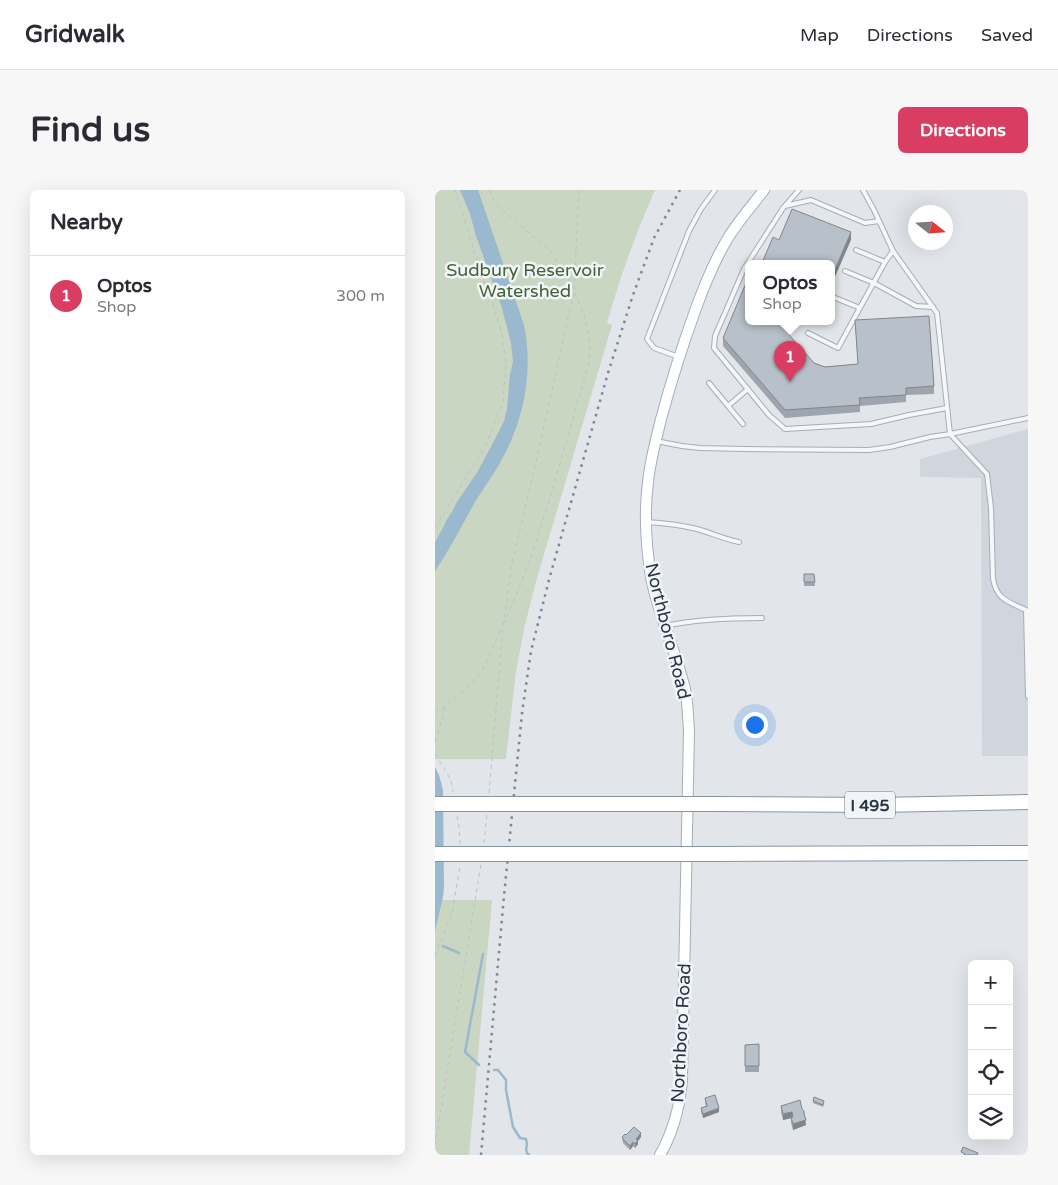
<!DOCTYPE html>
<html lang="en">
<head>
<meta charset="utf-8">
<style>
	:root { --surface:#fff; --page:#f7f7f7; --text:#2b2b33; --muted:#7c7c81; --line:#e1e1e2; --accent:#da3d62 }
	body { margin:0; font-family:"Varela Round",sans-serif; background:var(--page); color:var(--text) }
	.controls { position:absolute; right:15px; bottom:15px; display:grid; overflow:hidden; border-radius:8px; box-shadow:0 5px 20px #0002 }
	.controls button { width:45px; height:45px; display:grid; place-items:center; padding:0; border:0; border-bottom:1px solid var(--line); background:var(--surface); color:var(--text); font:25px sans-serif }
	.compass { position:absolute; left:473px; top:15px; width:45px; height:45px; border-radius:50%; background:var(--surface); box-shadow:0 5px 20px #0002; rotate:107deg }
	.you { position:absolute; left:319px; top:534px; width:18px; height:18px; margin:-12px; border:4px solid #fff; border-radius:50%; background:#1a73e8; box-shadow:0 0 0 8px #1a73e833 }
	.badge { display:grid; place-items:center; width:32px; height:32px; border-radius:50%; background:var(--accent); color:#fff; font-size:16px; font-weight:700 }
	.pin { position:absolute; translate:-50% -41px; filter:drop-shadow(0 1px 2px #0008) }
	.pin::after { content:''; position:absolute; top:26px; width:18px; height:15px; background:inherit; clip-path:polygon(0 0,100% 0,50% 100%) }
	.popup { position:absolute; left:310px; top:70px; width:90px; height:65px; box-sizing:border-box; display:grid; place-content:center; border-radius:8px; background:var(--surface); filter:drop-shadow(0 1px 4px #0005); font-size:16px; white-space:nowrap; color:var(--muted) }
	.popup b { font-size:19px; color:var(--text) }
	.popup::after { content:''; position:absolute; left:50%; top:100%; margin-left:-10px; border:10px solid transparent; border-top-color:var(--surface) }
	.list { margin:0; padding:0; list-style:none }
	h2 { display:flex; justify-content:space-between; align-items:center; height:65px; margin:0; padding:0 20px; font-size:21px }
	h2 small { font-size:16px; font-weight:400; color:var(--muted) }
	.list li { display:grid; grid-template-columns:32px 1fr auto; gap:15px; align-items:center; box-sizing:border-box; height:80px; padding:0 20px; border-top:1px solid var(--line) }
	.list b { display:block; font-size:19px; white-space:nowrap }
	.list p { margin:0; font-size:16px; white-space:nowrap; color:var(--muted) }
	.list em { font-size:16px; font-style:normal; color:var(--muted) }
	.icon { flex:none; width:28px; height:28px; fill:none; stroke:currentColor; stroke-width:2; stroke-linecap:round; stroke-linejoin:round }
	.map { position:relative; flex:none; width:593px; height:965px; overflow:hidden; border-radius:8px }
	header { display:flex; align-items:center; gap:30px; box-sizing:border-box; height:70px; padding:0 25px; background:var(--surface); border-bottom:1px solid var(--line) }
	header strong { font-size:24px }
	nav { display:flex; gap:28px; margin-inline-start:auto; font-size:18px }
	.intro { display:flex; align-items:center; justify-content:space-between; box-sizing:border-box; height:120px; padding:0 30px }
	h1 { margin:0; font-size:35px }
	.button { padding:12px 22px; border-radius:8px; background:var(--accent); color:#fff; font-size:18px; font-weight:700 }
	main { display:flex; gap:30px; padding:0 30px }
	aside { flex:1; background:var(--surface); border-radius:8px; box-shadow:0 5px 20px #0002 }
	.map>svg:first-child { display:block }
	.built { fill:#cfd6de }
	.green { fill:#c9d6c2 }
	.water { fill:#9ab8ce }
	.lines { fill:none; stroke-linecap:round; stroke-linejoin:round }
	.stream { stroke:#9ab8ce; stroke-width:2.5 }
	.lane-casing { stroke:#a6adb6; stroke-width:6 }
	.secondary-casing { stroke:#a6adb6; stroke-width:12 }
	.highway-casing { stroke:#8895a3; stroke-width:16 }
	.path { stroke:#bcc1c7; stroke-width:1; stroke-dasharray:4 4; stroke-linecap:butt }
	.lane { stroke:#f5f7f9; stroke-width:4 }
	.secondary { stroke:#fff; stroke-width:10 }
	.highway { stroke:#fff; stroke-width:14 }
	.rail { stroke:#7a8797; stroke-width:2.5; stroke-dasharray:2.5 5; stroke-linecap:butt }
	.highway-bridge-casing { stroke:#8895a3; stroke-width:16; stroke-linecap:butt }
	.highway-bridge { stroke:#fff; stroke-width:14 }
	.wall { fill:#9ea5ae }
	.shaded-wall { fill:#81868d }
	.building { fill:#b8c0ca; stroke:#81868d }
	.labels { text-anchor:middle; stroke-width:5; stroke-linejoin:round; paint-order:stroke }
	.shield { fill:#f2f5f8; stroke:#656f7b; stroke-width:1 }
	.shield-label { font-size:16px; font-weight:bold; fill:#283545 }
	.park-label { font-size:18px; fill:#416234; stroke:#f2f5f8 }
	.street-label { font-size:18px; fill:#283545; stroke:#f2f5f8 }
</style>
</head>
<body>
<header>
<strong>Gridwalk</strong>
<nav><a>Map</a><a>Directions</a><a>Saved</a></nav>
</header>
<div class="intro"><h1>Find us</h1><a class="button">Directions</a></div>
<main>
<aside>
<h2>Nearby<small></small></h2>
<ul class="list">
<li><span class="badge">1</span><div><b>Optos</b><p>Shop</p></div><em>300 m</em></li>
</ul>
</aside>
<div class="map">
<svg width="593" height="965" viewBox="0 0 593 965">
	<rect width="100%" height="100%" fill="#e2e6eb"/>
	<path class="built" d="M593,239V566H547L546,288L485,287V269Z"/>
	<path class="green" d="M0,0H220C201,43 185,87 172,133L177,135L102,388L90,435L81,481L71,569H0Z
		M0,710H57L34,965H0Z"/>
	<path class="water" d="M25,0H43L89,135C98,179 90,228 68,267C60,283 49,297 40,312C27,335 15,359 0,381V352L9,336L11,331L18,320L22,312L43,281L61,247L69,231L72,219L75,184L78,172L76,153L67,118L41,46L35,24Z
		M0,577L4,585L8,600L9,697L8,707L0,741Z"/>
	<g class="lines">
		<path class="stream" d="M8,756L24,763
			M44,875L30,862L48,764
			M59,880H63L71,890V900L78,937L85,948L91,949L92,955L91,959L92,963L94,965"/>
		<g class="lane-casing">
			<path id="lane" d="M364,0L348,18L309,79L280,146L279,158L334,225L350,239L436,234L474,225L512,218
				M428,0L439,20L458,61L502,123L515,244L552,284L556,318L558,389C562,411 575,412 593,421
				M350,16L376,10L430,33L444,31
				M421,60L450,72
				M410,81L439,93L481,116L498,117
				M398,107L425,118
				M373,143L403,158L450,72L458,61
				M244,167L219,158L212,149L254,41L266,19L280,0
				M274,193L308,234
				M293,216L313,199
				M221,251L247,256L265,258L309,259L434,260L455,257L495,247L515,244L593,228
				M211,332C228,333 245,335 262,339C276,343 289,349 304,352
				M591,420L593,506
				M230,436C262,429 294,428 327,428"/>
		</g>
		<g class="secondary-casing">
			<path id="secondary" d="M225,965C238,942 245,916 247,890L254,541C253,527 253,513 250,499C241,461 223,425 216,387C211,356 209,324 213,292C215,271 221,250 226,229C236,192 247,157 260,121C269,96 279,71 293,48C303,31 317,16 329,0"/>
		</g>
		<g class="highway-casing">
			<path id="highway" d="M102,614H230
				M278,614L443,615L593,612
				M98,664H230
				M276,664L593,663"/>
		</g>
		<path class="path" d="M54,0L62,15L115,61L133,87L149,125L155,154L154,173C128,260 107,350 69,433
			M0,338L51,255L68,211L71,172L67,144L55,105L41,68L32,37L20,0
			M0,523L11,516L32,497L44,485L49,477L66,439
			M0,552L11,516
			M0,564L16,590L18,602
			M54,603L68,437L77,373L101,272L139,101L144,0
			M22,626L24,637L25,654
			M49,653L52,624
			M0,766L17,724L25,676
			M0,955L46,674"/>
		<use href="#lane" class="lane"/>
		<use href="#secondary" class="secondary"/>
		<use href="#highway" class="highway"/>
		<path class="rail" d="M46,965L69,706L87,523L96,461L115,386L173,183L198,105L219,48L245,0"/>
		<g class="highway-bridge-casing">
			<path id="highway-bridge" d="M0,614H102
				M230,614H278
				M0,664H98
				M230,664H276"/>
		</g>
		<use href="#highway-bridge" class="highway-bridge"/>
	</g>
	<path class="wall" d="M420,130L499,196V204L471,205V212L425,216V222L350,228L288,156V148L359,131L354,142L355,146L379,173L390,177L423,174Z
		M369,384H379L380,396H369Z
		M324,854V882H310V855Z
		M270,908L284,922L268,928L266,922V918L271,916L270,912Z
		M378,911L389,913L388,917L378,913Z
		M346,915L369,926L371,935L358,940L356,933V928L348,930L346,922Z
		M187,947H206L203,951V954L200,958L198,956L195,960L188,953Z"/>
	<path class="shaded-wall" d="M416,42V50L396,96V89Z
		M356,131H359L353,144V136Z
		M284,918V922L268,928V924Z
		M369,921L371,935L358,940V934L369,924Z
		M357,922V928L348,930V924Z
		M206,943V947L203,951V954L200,958L201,949Z
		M198,952V956L195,960V956Z"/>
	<path class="building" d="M357,19L416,42L396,89V73H327L338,47L344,50Z
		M314,86V131H356L353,136L355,146L379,173L390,177L423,174L420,130L494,126L499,196L471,198V205L424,208L425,215L350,220L288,148Z
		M369,384H379L380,392H369Z
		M324,854V876H310V855Z
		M280,905L284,918L268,924L266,918L272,916L270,908Z
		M379,907L389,911L388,915L378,911Z
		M365,910L367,919L369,921V924L371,930L358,934L356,927H358L357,922L348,924L346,916Z
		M199,937L206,943L201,949L203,950L200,954L198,952L195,956L188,949V948L187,947L190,944L191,945Z
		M528,957L543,963L542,965H529L530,964L526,962Z"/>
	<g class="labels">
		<rect class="shield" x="410" y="601.5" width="50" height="27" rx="4"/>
		<g class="shield-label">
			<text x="435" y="621">I 495</text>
		</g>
		<g class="park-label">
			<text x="90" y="86">Sudbury Reservoir<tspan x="90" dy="21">Watershed</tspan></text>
		</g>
		<g class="street-label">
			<text transform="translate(233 441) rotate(76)" y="6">Northboro Road</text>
			<text transform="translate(246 843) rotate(-87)" y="6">Northboro Road</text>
		</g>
	</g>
</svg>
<div class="controls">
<button>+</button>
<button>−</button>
<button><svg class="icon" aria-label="locate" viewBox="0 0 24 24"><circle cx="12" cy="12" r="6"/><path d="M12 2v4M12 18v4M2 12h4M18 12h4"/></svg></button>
<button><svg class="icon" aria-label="layers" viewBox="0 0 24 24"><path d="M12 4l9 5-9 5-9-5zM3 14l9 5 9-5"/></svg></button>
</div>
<svg class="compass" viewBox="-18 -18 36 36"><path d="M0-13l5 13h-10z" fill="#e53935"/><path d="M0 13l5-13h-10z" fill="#7c7c81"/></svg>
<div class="you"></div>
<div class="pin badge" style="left:355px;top:192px">1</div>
<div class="popup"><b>Optos</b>Shop</div>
</div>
</main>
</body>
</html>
